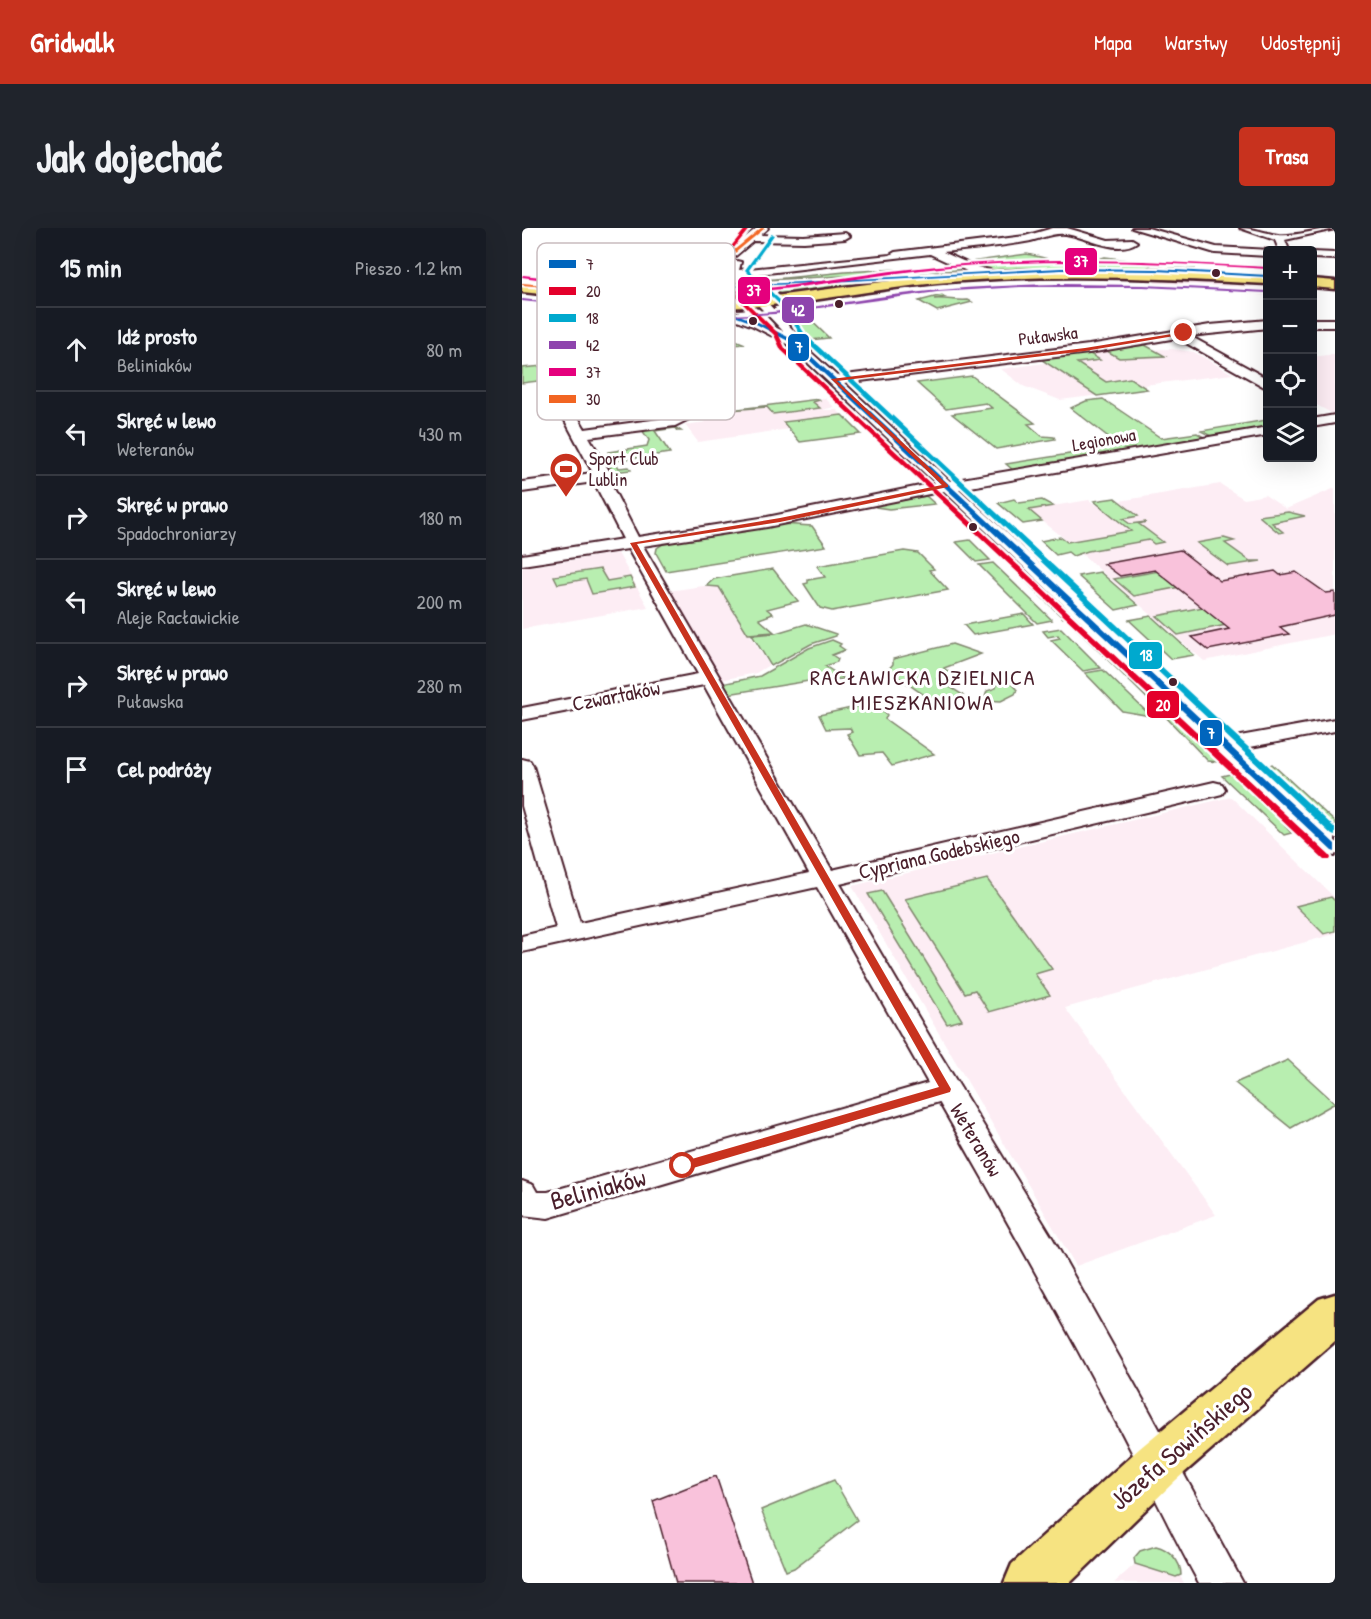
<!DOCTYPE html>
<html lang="pl">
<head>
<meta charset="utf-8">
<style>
	:root { --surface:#171b24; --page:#20242c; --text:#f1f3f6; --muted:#9ea1a6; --line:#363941; --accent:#c8321e }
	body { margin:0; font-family:"Patrick Hand",sans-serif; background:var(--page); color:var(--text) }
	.controls { position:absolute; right:18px; top:18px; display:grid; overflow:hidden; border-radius:6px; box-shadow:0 6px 24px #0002 }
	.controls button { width:54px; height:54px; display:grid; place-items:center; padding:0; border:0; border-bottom:2px solid var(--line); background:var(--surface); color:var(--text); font:30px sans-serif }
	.stop { position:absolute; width:18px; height:18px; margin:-14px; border:4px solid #c8321e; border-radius:50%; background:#fff }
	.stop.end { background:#c8321e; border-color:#fff; box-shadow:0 2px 6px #0008 }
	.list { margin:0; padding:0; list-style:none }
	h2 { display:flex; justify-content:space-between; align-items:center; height:78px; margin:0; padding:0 24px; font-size:26px }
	h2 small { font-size:20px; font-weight:400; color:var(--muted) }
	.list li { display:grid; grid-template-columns:39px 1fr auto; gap:18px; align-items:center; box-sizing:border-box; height:84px; padding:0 24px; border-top:2px solid var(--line) }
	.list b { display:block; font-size:22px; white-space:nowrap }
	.list p { margin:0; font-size:20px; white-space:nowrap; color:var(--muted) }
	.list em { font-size:20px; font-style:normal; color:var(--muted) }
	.icon { flex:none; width:33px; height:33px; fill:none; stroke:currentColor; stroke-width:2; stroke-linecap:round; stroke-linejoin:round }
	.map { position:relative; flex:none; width:813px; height:1355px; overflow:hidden; border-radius:6px }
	header { display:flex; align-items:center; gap:36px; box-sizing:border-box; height:84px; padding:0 30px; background:var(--accent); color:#fff }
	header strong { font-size:28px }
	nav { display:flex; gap:33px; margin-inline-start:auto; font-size:21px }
	.intro { display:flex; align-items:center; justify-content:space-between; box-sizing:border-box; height:144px; padding:0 36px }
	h1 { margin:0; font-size:42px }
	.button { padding:15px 27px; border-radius:6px; background:var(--accent); color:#fff; font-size:21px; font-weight:700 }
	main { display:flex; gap:36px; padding:0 36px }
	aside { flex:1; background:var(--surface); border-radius:6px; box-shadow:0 6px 24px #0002 }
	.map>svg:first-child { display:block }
	.built { fill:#fdedf4 }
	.green { fill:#b8eeb0; stroke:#81866e; stroke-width:1.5 }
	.building { fill:#f9c2db; stroke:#4a1f2b; stroke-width:1.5 }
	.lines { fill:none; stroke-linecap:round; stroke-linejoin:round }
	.minor-casing { stroke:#4a1f2b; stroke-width:4 }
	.major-casing { stroke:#4a1f2b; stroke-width:5 }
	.minor { fill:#fff; fill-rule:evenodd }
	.major { fill:#f6e381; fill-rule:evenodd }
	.bus-1-casing { stroke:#fff; stroke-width:5 }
	.bus-2-casing { stroke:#fff; stroke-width:5 }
	.bus-3-casing { stroke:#fff; stroke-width:5 }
	.bus-4-casing { stroke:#fff; stroke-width:5 }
	.bus-5-casing { stroke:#fff; stroke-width:5 }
	.bus-6-casing { stroke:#fff; stroke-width:5 }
	.bus-1 { fill:#0065bd; fill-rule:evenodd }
	.bus-2 { fill:#e4002b; fill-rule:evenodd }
	.bus-3 { fill:#00a9ce; fill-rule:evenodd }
	.bus-4 { fill:#8e44ad; fill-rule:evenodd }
	.bus-5 { fill:#e5007d; fill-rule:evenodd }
	.bus-6 { fill:#f26522; fill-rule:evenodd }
	.route { fill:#c8321e }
	.bus-dot { fill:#4a1f2b; stroke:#fff; stroke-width:2 }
	.labels { text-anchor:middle; stroke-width:6; stroke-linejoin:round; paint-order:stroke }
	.far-street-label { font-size:18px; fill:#4a1f2b; stroke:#fff }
	.far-poi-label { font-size:18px; fill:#4a1f2b; stroke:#fff; text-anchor:start }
	.street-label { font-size:21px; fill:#4a1f2b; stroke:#fff }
	.neighbourhood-label { font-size:22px; letter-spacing:1.5px; fill:#4a1f2b; stroke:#fff }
	.near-street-label { font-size:26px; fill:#4a1f2b; stroke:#fff }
	.key { fill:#fff; stroke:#c9bcbf; stroke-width:1.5 }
	.key-label { font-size:16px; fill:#4a1f2b }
	.line-badge { stroke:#fff; stroke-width:2 }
	.badge-label { font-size:16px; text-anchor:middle; font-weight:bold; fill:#fff }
</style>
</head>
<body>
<header>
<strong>Gridwalk</strong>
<nav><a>Mapa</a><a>Warstwy</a><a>Udostępnij</a></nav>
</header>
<div class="intro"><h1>Jak dojechać</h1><a class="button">Trasa</a></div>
<main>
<aside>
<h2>15 min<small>Pieszo · 1.2 km</small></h2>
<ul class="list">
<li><svg class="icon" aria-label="ahead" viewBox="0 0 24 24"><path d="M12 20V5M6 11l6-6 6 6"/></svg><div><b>Idź prosto</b><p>Beliniaków</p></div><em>80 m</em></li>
<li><svg class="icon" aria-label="left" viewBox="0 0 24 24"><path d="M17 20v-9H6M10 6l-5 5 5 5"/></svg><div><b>Skręć w lewo</b><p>Weteranów</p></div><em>430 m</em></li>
<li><svg class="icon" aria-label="right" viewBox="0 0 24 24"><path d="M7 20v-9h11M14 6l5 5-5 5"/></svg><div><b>Skręć w prawo</b><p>Spadochroniarzy</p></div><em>180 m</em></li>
<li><svg class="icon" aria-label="left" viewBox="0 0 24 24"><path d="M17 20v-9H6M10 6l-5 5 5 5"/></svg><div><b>Skręć w lewo</b><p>Aleje Racławickie</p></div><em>200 m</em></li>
<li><svg class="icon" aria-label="right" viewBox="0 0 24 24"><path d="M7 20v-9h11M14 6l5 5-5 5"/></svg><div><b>Skręć w prawo</b><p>Puławska</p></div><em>280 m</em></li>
<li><svg class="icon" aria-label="arrive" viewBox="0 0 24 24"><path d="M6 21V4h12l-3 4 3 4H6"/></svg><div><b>Cel podróży</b></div></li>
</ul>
</aside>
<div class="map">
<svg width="813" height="1355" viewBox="0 0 813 1355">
	<rect width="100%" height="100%" fill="#fff"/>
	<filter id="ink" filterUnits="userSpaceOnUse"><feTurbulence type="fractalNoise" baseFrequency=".0167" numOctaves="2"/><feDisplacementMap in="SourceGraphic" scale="12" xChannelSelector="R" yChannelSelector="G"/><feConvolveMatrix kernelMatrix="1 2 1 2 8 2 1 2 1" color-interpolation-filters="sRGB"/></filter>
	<g filter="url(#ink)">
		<path class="built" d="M635,51L745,60V68L630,58Z
			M650,121L672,124L711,146L622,157L627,161L538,172L501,158L479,141L523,135L515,129L579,122Z
			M813,126V187L791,175L790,129Z
			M303,170L312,179L300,182H315L320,187L262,194L267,201L176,214L163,197L184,194L178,185Z
			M698,256L722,271L743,267L764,281L813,260V406L682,433L538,307L507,282L567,272L574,277Z
			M96,325L126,379L0,401V340Z
			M181,358L197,359L247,437L234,445L199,452L147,363Z
			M709,569L813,670V706L543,780L694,987L554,1038L330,658Z
			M613,1336L658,1348L662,1355H592Z"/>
		<path class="green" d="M505,26L544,35L572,32L583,29L632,35L626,39L673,41L567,39L465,42L459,39L464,37L454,33Z
			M428,38L436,42L243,52L323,44Z
			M422,47L261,69L252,60Z
			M199,62L215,63L222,67C211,75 191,75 180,68L186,64Z
			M420,67L423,69L412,71C424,70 434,73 446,72L450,74L415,83L397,73Z
			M265,79L276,80L307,110L288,112Z
			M166,106H199L223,116L196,118Z
			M623,117L643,128L597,130L585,123L579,122Z
			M565,124L578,132L555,135L584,154L608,150L625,161L575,168L517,130Z
			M93,132L99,143L0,155V140L21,138L23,145L28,144L26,138Z
			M450,148L513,195L506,196L520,208L532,209L533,211L474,221L430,186L470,180L464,175L424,181L395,155Z
			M297,171L298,172L291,174L298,180L251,186L245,179L208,182Z
			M581,171L639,210L675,205L682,209L491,242L484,236L598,218L549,180L564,173Z
			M320,187L339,206L278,214L261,194Z
			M744,192L745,199L689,208L679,203Z
			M151,198L159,203H155L153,200L133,203L148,225L93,233L97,240L107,239L109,242L91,244L85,233L90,230L86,224L125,218L127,212L120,202Z
			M404,268L413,276L367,281L354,279V277Z
			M593,270L616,288L601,291L608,296L624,294L617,296L641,314L632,316L627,312L566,323L551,328L546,324L534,327L519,313L538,309L545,314L609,303L572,273Z
			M492,271L497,275L520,272L531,278L507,282L520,293L501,296L476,275Z
			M766,284L783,288L750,295L761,304L757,305L737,288Z
			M259,296L290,298L304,318L144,343L134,325L135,320L144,314Z
			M702,310L712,313L703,315L728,333H739L706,338L675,315Z
			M448,312L468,332L454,334L434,314Z
			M465,316L476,319L546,387L541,390Z
			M382,323L396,325L412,341L407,342L426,362L310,383L298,380L282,356L286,355V352L303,349L295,338Z
			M471,335L530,392L515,395L457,337Z
			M533,338L582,383L572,381L529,341Z
			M78,341L85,353L108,349L113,359L70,366L64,351L36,356L32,348Z
			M251,341L276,373L245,381L251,386L237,391L252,404L226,406L197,359L184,358L192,351Z
			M637,343L658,359L612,368L592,351Z
			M578,344L616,377L594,382L556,348Z
			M681,379L704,397L656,407L635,388Z
			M502,386L511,396L451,407L442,397Z
			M629,388L672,427L649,431L607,392Z
			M553,395L560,398L582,425L696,534L686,533L640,485L548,395Z
			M284,396L314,406V408L289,416L249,438L230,407L254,405Z
			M539,400L579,440L561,443L529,412L538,410L536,407L526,409L521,403Z
			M310,412L319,416L317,418L323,422L310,427L316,431L315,434L303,438L324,452L305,450L206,466L200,456L238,448L287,420Z
			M430,416L459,426L422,440L429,446L415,451L441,467C403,482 396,457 365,443L371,436V431Z
			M581,442L629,488L600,483L563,445Z
			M483,449L495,462L493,466L479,473L462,472L465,463L474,460L476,454Z
			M352,475L365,487L363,491L412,526L370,538L360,525L338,527L325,506L330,504L328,500L304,501L297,487Z
			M750,536L813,594V601L745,538Z
			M708,546L746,578L769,605L762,607L700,548Z
			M465,651L530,741L513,746L528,767L467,784L453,762L443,765L383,671Z
			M360,663L440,792L425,796L346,666Z
			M809,669L813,673V703L802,706L774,678Z
			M766,832L813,875L769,900L713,855Z
			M312,1252L335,1292L272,1340L264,1343L239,1282Z
			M634,1318C647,1321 659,1333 659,1347L654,1349L613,1336L612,1330L618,1323Z"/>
		<path class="building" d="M658,322L698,353L753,343L758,347L774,344L804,365L813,364V387L758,399L767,406L686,422L670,409L707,401L633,342L598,348L582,336Z
			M194,1248L230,1355H154L131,1273Z"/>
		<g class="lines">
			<g class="minor-casing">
				<path id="minor" d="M235,0H246L238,7L282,8L323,5L328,8L323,11L282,14L231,13L176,60C178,67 182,71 188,74C212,86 237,91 261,103L212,52L207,43L210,32L219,34L217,42L368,27L373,24L503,8L531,0H545L586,12L610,11L615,14C596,28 564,9 544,6C530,4 517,12 503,14C476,19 448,21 421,24L454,39L468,42V46L447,44L408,26L220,48L275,106L272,109L315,148L567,117L688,97L746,92V100L668,108L746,151V161L655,110L567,125L322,155L428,253L746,199V207L437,261L707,510L813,491V503L718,521L813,608V628L804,626L422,263L245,299L121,318L310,642L692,554L700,556L703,561L700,566L692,568L318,656L419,828L531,1011L628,1184L721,1355H677C650,1306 626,1255 600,1205C541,1093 480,983 417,874L26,990L0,987V953L11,957L15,964H26L406,855L295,659L0,724V708L34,700L0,578V531L8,533L11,538L58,695L287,645L182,457L0,492V480L176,446L106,321L0,337V327L101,311L72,254L0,264V254L71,245L32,172L34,169H44L63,201L152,189L121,140L127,136L132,137L167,191L153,198L67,209L86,241L87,253L116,309L245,289L413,255L266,116L231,98L179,78L169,70L166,60L170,53Z
					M610,0H626L694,19L748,22H746V28L693,25Z
					M718,0C732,0 743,5 756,7C775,9 795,0 813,1L763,12L767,22H757L753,12Z
					M790,24L813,25V31L790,30Z
					M790,91H813V99H790Z
					M813,187V195L790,199V191Z"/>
			</g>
			<g class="major-casing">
				<path id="major" d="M498,42C580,40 663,43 746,48V56C635,50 525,45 415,55C343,62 271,79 199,80C132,81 66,71 0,64V56L124,69L199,72L253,68L415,47Z
					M790,51L813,53V61L790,59Z
					M813,1066V1113L654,1252L548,1355H482L490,1336L618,1220L797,1071Z"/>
			</g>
			<use href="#minor" class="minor"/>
			<use href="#major" class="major"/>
			<g class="bus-1-casing">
				<path id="bus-1" d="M539,40L634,41L746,47V49L634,43L539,42L173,61L175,68L184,75L236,94L272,112L813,616V624L810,623L268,114L234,96L182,77L172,69L169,60Z"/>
			</g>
			<g class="bus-2-casing">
				<path id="bus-2" d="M224,0H228L206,27L202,46L210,60L256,105L263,120L808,628L809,630L808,632H802L259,122L252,107L207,62L198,46L202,27Z"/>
			</g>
			<g class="bus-3-casing">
				<path id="bus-3" d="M249,6L252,7L227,42L267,81L283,106L813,600V608L810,607L279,108L264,83L223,42Z"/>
			</g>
			<g class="bus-4-casing">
				<path id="bus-4" d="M539,56L621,57L745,63L746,65L621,59H498L415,64L253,86L199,89L124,86L0,73V71C75,79 151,91 227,86C281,82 335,71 389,65C439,59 489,57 539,56Z"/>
			</g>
			<g class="bus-5-casing">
				<path id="bus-5" d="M538,32L621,33L746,39V41C649,35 552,31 455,37C378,41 303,59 226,64C151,69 74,59 0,49L1,47C67,54 134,65 201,63C264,61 325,48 387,41C437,35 488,33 538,32Z"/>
			</g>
			<g class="bus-6-casing">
				<path id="bus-6" d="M239,0H243L176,56L171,61L59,62L0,57V55L59,60L170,59L173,54Z"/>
			</g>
			<use href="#bus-1" class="bus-1"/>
			<use href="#bus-2" class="bus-2"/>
			<use href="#bus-3" class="bus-3"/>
			<use href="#bus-4" class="bus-4"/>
			<use href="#bus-5" class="bus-5"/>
			<use href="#bus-6" class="bus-6"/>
		</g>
	</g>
	<path class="route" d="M662,104L664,106L563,123L315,153L426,257V259L258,294L115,316L429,861L428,864L161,943L156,941V935L417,859L108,315L258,290L420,257L309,151L563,120Z"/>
	<defs>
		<g id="stadium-pin" transform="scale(1.725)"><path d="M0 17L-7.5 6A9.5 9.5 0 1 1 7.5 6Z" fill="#c8321e" stroke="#fff"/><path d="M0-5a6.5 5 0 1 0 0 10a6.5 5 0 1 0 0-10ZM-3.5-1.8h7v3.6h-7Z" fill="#fff"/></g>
	</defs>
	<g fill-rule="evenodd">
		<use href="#stadium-pin" x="44" y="241"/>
	</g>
	<g class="bus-dot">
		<circle cx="694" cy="45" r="5"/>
		<circle cx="317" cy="76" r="5"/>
		<circle cx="231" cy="93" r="5"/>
		<circle cx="451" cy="299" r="5"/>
		<circle cx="651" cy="454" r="5"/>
	</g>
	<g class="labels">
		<g class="far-street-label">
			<text transform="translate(526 108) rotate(-7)" y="6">Puławska</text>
			<text transform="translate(582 212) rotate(-10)" y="6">Legionowa</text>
		</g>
		<g class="far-poi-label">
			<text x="67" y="237">Sport Club<tspan x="67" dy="21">Lublin</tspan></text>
		</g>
		<g class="street-label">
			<text transform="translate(94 468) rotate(-11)" y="7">Czwartaków</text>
			<text transform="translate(417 626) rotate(-13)" y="7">Cypriana Godebskiego</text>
			<text transform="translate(454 912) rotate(59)" y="7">Weteranów</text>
		</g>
		<g class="neighbourhood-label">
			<text x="401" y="457">RACŁAWICKA DZIELNICA<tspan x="401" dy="25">MIESZKANIOWA</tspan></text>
		</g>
		<g class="near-street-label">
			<text transform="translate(76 961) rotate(-15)" y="9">Beliniaków</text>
			<text transform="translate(659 1218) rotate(-41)" y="9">Józefa Sowińskiego</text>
		</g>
	</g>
	<rect x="15" y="15" width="198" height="177" rx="9" class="key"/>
	<rect x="27" y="32" width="27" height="8" fill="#0065bd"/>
	<rect x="27" y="59" width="27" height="8" fill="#e4002b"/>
	<rect x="27" y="86" width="27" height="8" fill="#00a9ce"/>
	<rect x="27" y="113" width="27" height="8" fill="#8e44ad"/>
	<rect x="27" y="140" width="27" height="8" fill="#e5007d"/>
	<rect x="27" y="167" width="27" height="8" fill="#f26522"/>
	<g class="key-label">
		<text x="64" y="42">7</text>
		<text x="64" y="69">20</text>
		<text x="64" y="96">18</text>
		<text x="64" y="123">42</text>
		<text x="64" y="150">37</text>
		<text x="64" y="177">30</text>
	</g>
	<g class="line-badge">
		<rect x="542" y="19" width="34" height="29" rx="6" fill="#e5007d"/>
		<rect x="215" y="48" width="34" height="29" rx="6" fill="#e5007d"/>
		<rect x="259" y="68" width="34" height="28" rx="6" fill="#8e44ad"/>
		<rect x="265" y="105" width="23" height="29" rx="6" fill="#0065bd"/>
		<rect x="606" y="413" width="35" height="29" rx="6" fill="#00a9ce"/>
		<rect x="624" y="462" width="34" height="29" rx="6" fill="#e4002b"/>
		<rect x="677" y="491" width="24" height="28" rx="6" fill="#0065bd"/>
	</g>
	<g class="badge-label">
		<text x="559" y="39">37</text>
		<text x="232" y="68">37</text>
		<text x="276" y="88">42</text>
		<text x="277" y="125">7</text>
		<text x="624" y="433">18</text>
		<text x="641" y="483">20</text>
		<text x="689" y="511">7</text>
	</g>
</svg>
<div class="controls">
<button>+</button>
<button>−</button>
<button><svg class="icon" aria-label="locate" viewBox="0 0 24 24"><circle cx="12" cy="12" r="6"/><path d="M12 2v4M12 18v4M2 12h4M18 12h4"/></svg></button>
<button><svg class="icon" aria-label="layers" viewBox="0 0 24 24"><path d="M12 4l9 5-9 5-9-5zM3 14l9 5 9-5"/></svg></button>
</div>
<div class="stop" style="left:161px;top:938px"></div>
<div class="stop end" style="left:662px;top:105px"></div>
</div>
</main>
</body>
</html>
